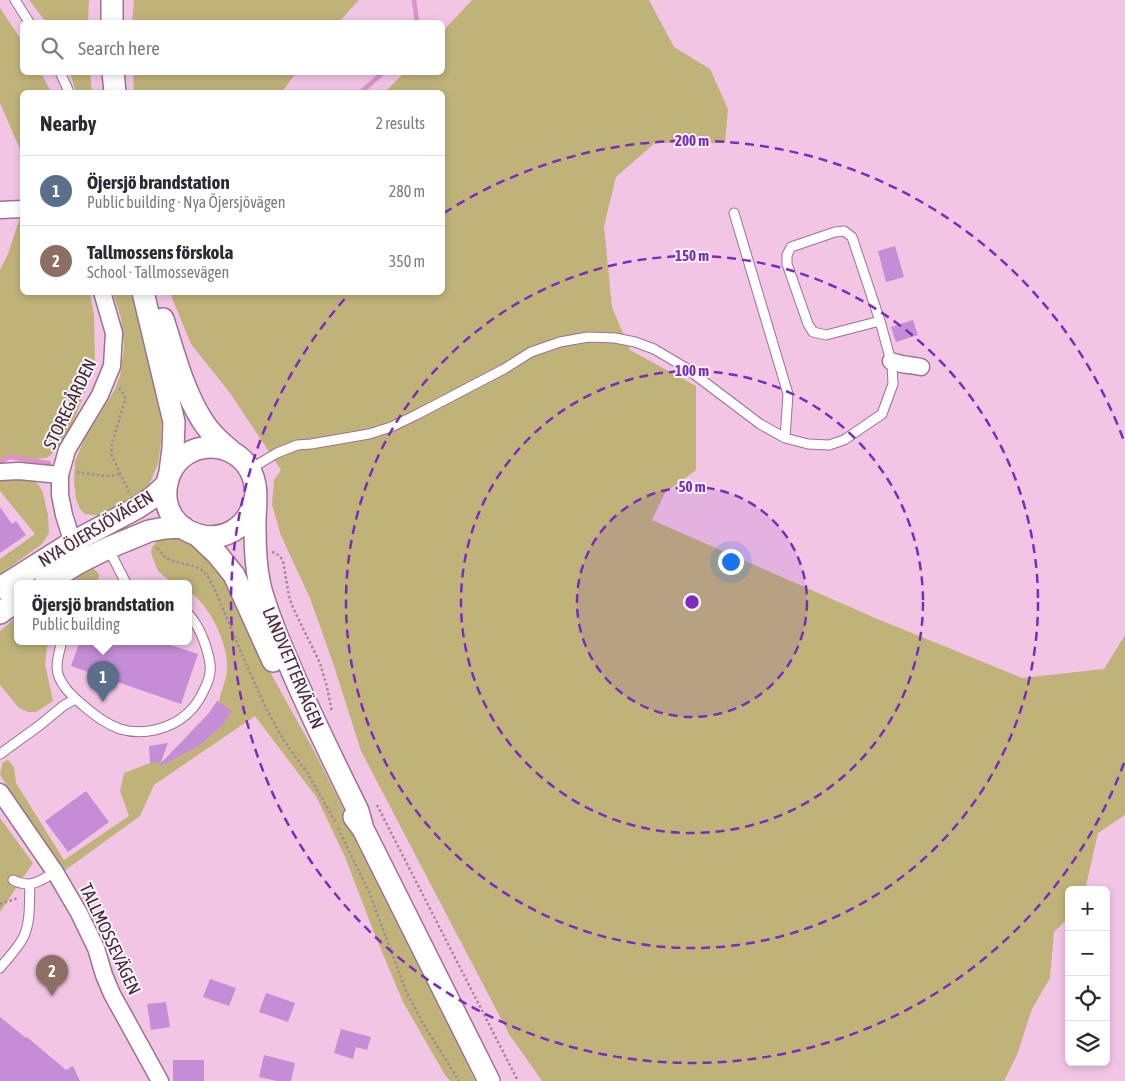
<!DOCTYPE html>
<html lang="en">
<head>
<meta charset="utf-8">
<style>
	:root { --surface:#fff; --page:#f7f7f7; --text:#2b2b33; --muted:#7c7c81; --line:#e1e1e2; --accent:#1f794e }
	body { margin:0; font-family:"Asap Condensed",sans-serif; background:var(--page); color:var(--text) }
	.controls { position:absolute; right:15px; bottom:15px; display:grid; overflow:hidden; border-radius:8px; box-shadow:0 2px 8px #0003 }
	.controls button { width:45px; height:45px; display:grid; place-items:center; padding:0; border:0; border-bottom:1px solid var(--line); background:var(--surface); color:var(--text); font:25px sans-serif }
	.you { position:absolute; left:730px; top:561px; width:18px; height:18px; margin:-12px; border:4px solid #fff; border-radius:50%; background:#1a73e8; box-shadow:0 0 0 8px #1a73e833 }
	.badge { display:grid; place-items:center; width:32px; height:32px; border-radius:50%; background:var(--accent); color:#fff; font-size:16px; font-weight:700 }
	.pin { position:absolute; translate:-50% -41px; filter:drop-shadow(0 1px 2px #0008) }
	.pin::after { content:''; position:absolute; top:26px; width:18px; height:15px; background:inherit; clip-path:polygon(0 0,100% 0,50% 100%) }
	.popup { position:absolute; left:14px; top:580px; width:178px; height:65px; box-sizing:border-box; display:grid; place-content:center; border-radius:8px; background:var(--surface); filter:drop-shadow(0 1px 4px #0005); font-size:16px; white-space:nowrap; color:var(--muted) }
	.popup b { font-size:19px; color:var(--text) }
	.popup::after { content:''; position:absolute; left:50%; top:100%; margin-left:-10px; border:10px solid transparent; border-top-color:var(--surface) }
	.list { margin:0; padding:0; list-style:none }
	h2 { display:flex; justify-content:space-between; align-items:center; height:65px; margin:0; padding:0 20px; font-size:21px }
	h2 small { font-size:16px; font-weight:400; color:var(--muted) }
	.list li { display:grid; grid-template-columns:32px 1fr auto; gap:15px; align-items:center; box-sizing:border-box; height:70px; padding:0 20px; border-top:1px solid var(--line) }
	.list b { display:block; font-size:19px; white-space:nowrap }
	.list p { margin:0; font-size:16px; white-space:nowrap; color:var(--muted) }
	.list em { font-size:16px; font-style:normal; color:var(--muted) }
	.icon { flex:none; width:28px; height:28px; fill:none; stroke:currentColor; stroke-width:2; stroke-linecap:round; stroke-linejoin:round }
	.map { position:relative; flex:none; width:1125px; height:1081px; overflow:hidden }
	.search { position:absolute; background:var(--surface); box-shadow:0 2px 8px #0003; left:20px; top:20px; width:425px; height:55px; display:flex; align-items:center; gap:12px; box-sizing:border-box; padding:0 18px; border-radius:8px; color:var(--muted); font-size:19px }
	.panel { position:absolute; background:var(--surface); box-shadow:0 2px 8px #0003; left:20px; top:90px; width:425px; height:205px; border-radius:8px }
	.map>svg:first-child { display:block }
	.green { fill:#bfb37a }
	.lines { fill:none; stroke-linecap:round; stroke-linejoin:round }
	.stream { stroke:#df91ca; stroke-width:4.5 }
	.building { fill:#c48dd6 }
	.service-casing { stroke:#9c7290; stroke-width:11 }
	.minor-casing { stroke:#9c7290; stroke-width:19 }
	.tertiary-casing { stroke:#9c7290; stroke-width:24 }
	.path { stroke:#a7859d; stroke-width:2.5; stroke-dasharray:2.5 2.5; stroke-linecap:butt }
	.service { stroke:#fff; stroke-width:9 }
	.minor { stroke:#fff; stroke-width:16 }
	.tertiary { stroke:#fff; stroke-width:21 }
	.ring { fill:none; stroke:#7b2cbf; stroke-width:2.5; stroke-dasharray:9 6 }
	.labels { text-anchor:middle; stroke-width:4; stroke-linejoin:round; paint-order:stroke }
	.street-label { font-size:18px; fill:#3e2c39; stroke:#fdf3f9 }
	.centre { fill:#7b2cbf; stroke:#fdf3f9; stroke-width:2.5 }
	.ring-label { font-size:15px; text-anchor:middle; font-weight:bold; fill:#7b2cbf; stroke:#fdf3f9; stroke-width:4; stroke-linejoin:round; paint-order:stroke }
</style>
</head>
<body>
<div class="map">
<svg width="1125" height="1081" viewBox="0 0 1125 1081">
	<rect width="100%" height="100%" fill="#f3c5e5"/>
	<path class="green" d="M29,0H89L88,22H46Z
		M134,0H359L339,22H132Z
		M472,0H649L674,47L710,69L728,109L725,143H655L616,177L604,226L612,307L630,350L696,386V470L665,493L652,520L875,618L1022,678L1104,669L1125,635V815L1098,833L1085,890H1069V917L1054,932L1050,978L1032,1009L1017,1055L1004,1081H542L509,1034L361,751L333,663L310,598L289,553L280,533L272,504L274,480L281,470L230,393L191,344L170,293L442,292V92H385L404,73L442,72L443,31Z
		M0,8L22,41V72L41,73L51,92H22V154L0,103Z
		M70,73H90L92,92H76Z
		M133,73V72L296,73L282,92H134Z
		M22,211V292L90,293L94,316L95,365L76,415L61,446L47,458L34,459L9,457L0,461V270L8,254Z
		M113,293H135L157,385L162,418L161,441L158,464L148,487L128,505L103,516L85,514L80,509L76,499L74,482L75,461L84,440L114,391L120,376L124,347L121,318Z
		M0,478L31,479L39,485L43,493L48,515L49,533L42,544L0,574V559L35,534L0,491Z
		M179,534L212,557L249,632L281,692L313,749L395,911L475,1081H450L445,1075L403,1002L375,935L345,857L317,798L255,716L154,785L140,816L64,871L0,775L1,769L3,762L8,760L14,767L16,783L64,860L129,816L120,791L124,773L150,763L166,761L178,757L199,746L221,727C220,719 219,711 219,703C220,692 227,680 227,669C229,645 209,603 188,591V583H175L166,578L158,571L151,553L152,547L162,536Z
		M93,568L99,574L98,581L89,583H69Z
		M18,616V641H48L45,664L53,701L36,712H28L19,708L0,685V631Z
		M0,818L33,863L0,912Z"/>
	<g class="lines">
		<path class="stream" d="M414,0L417,22
			M361,92L384,72
			M0,462L9,457L49,463"/>
	</g>
	<path class="building" d="M895,246L904,277L886,282L878,251Z
		M913,320L918,335L896,342L891,327Z
		M0,507L12,524L16,521L26,535L0,553Z
		M80,641H158L198,654L181,704L71,666Z
		M217,701L232,711L221,727L199,746L161,766L160,764L209,713Z
		M168,743L161,762L150,763L149,746Z
		M86,791L109,822L68,852L45,821Z
		M210,979L236,988L229,1006L203,997Z
		M266,993L295,1003L288,1022L259,1012Z
		M166,1002L170,1027L151,1030L147,1004Z
		M0,1017L26,1038L27,1037L66,1070L73,1066L80,1081H0Z
		M341,1029L371,1037L367,1050L356,1047L353,1059L334,1053Z
		M264,1055L295,1063L291,1081H277L259,1077Z
		M173,1060H204V1081H173Z"/>
	<g class="lines">
		<g class="service-casing">
			<path id="service" d="M15,0L29,22
				M60,72L69,92
				M734,213L788,394L785,438
				M250,469L277,453L297,445L311,444L369,434L391,427L416,415L504,369L531,352L560,342L588,337L615,338L635,342L654,349L686,368L760,424L785,438L808,444L829,445L844,440L882,414L893,384L892,365L880,321L852,237L844,231L835,232L791,247L787,255V264L808,324L813,332L826,335L880,321
				M108,548L126,583
				M62,641C60,649 57,658 57,667C57,683 73,697 85,707C96,716 106,724 120,729C143,736 171,729 188,713C196,706 201,697 205,688C208,682 211,672 210,665C210,662 209,658 208,654C204,639 199,625 188,614
				M0,754L40,725L63,706L75,699
				M13,880C29,889 41,881 55,872
				M0,968C8,958 19,947 24,936C31,920 29,900 30,884"/>
		</g>
		<g class="minor-casing">
			<path id="minor" d="M0,210L22,209
				M891,361C901,365 911,365 921,367
				M0,472L19,471L60,475
				M78,552L70,534L64,515L60,495V475L67,450L100,395L112,366L114,333L102,292
				M0,792L55,872L79,913L96,948L104,975L112,994L160,1081"/>
		</g>
		<g class="tertiary-casing">
			<path id="tertiary" d="M112,0V22
				M113,72L115,92
				M143,292L174,422L173,448L170,472
				M163,319C174,353 183,390 202,420C209,432 220,442 231,451
				M255,499C240,561 155,540 167,483C175,442 230,434 250,470C260,488 254,510 255,530C255,548 256,568 260,586C267,613 278,639 289,664C310,714 334,762 358,811L363,829
				M197,535L217,554L234,575L273,661
				M45,583L82,561L108,548L149,531L165,528L183,527
				M0,588L73,542L137,508L152,498L166,485
				M0,613L18,600
				M354,817L363,829L489,1081"/>
		</g>
		<path class="path" d="M119,388L125,396V400L111,447L112,456L129,492
			M77,472C90,474 106,478 120,474
			M157,548L166,558L173,561L196,567L202,570L207,575L215,590L246,664L266,708L284,741L307,772L336,823
			M272,552C278,554 280,556 283,561L289,596L293,608L320,663L327,687L332,712
			M377,805L518,1081
			M338,828L369,892L406,991L421,1020L459,1081
			M0,904L18,898"/>
		<use href="#service" class="service"/>
		<use href="#minor" class="minor"/>
		<use href="#tertiary" class="tertiary"/>
	</g>
	<circle cx="692" cy="602" r="115" fill="#7b2cbf" fill-opacity=".12"/>
	<g class="ring">
		<circle cx="692" cy="602" r="115"/>
		<circle cx="692" cy="602" r="231"/>
		<circle cx="692" cy="602" r="346"/>
		<path d="M1124 763A461 461 0 1 1 349 294M444 213A461 461 0 0 1 1124 441"/>
	</g>
	<g class="labels">
		<g class="street-label">
			<text transform="translate(70 404) rotate(-64)" y="6">STOREGÅRDEN</text>
			<text transform="translate(96 529) rotate(-31)" y="6">NYA ÖJERSJÖVÄGEN</text>
			<text transform="translate(293 668) rotate(67)" y="6">LANDVETTERVÄGEN</text>
			<text transform="translate(110 939) rotate(65)" y="6">TALLMOSSEVÄGEN</text>
		</g>
	</g>
	<circle cx="692" cy="602" r="8" class="centre"/>
	<g class="ring-label">
		<text x="692" y="146">200 m</text>
		<text x="692" y="261">150 m</text>
		<text x="692" y="376">100 m</text>
		<text x="692" y="492">50 m</text>
	</g>
</svg>
<div class="controls">
<button>+</button>
<button>−</button>
<button><svg class="icon" aria-label="locate" viewBox="0 0 24 24"><circle cx="12" cy="12" r="6"/><path d="M12 2v4M12 18v4M2 12h4M18 12h4"/></svg></button>
<button><svg class="icon" aria-label="layers" viewBox="0 0 24 24"><path d="M12 4l9 5-9 5-9-5zM3 14l9 5 9-5"/></svg></button>
</div>
<div class="you"></div>
<div class="pin badge" style="left:103px;top:702px;background:#5c6f8a">1</div>
<div class="popup"><b>Öjersjö brandstation</b>Public building</div>
<div class="pin badge" style="left:52px;top:996px;background:#8d6e63">2</div>
<div class="search"><svg class="icon" aria-label="search" viewBox="0 0 24 24"><circle cx="10" cy="10" r="6"/><path d="M15 15l6 6"/></svg>Search here</div>
<section class="panel">
<h2>Nearby<small>2 results</small></h2>
<ul class="list">
<li><span class="badge" style="background:#5c6f8a">1</span><div><b>Öjersjö brandstation</b><p>Public building · Nya Öjersjövägen</p></div><em>280 m</em></li>
<li><span class="badge" style="background:#8d6e63">2</span><div><b>Tallmossens förskola</b><p>School · Tallmossevägen</p></div><em>350 m</em></li>
</ul>
</section>
</div>
</body>
</html>
